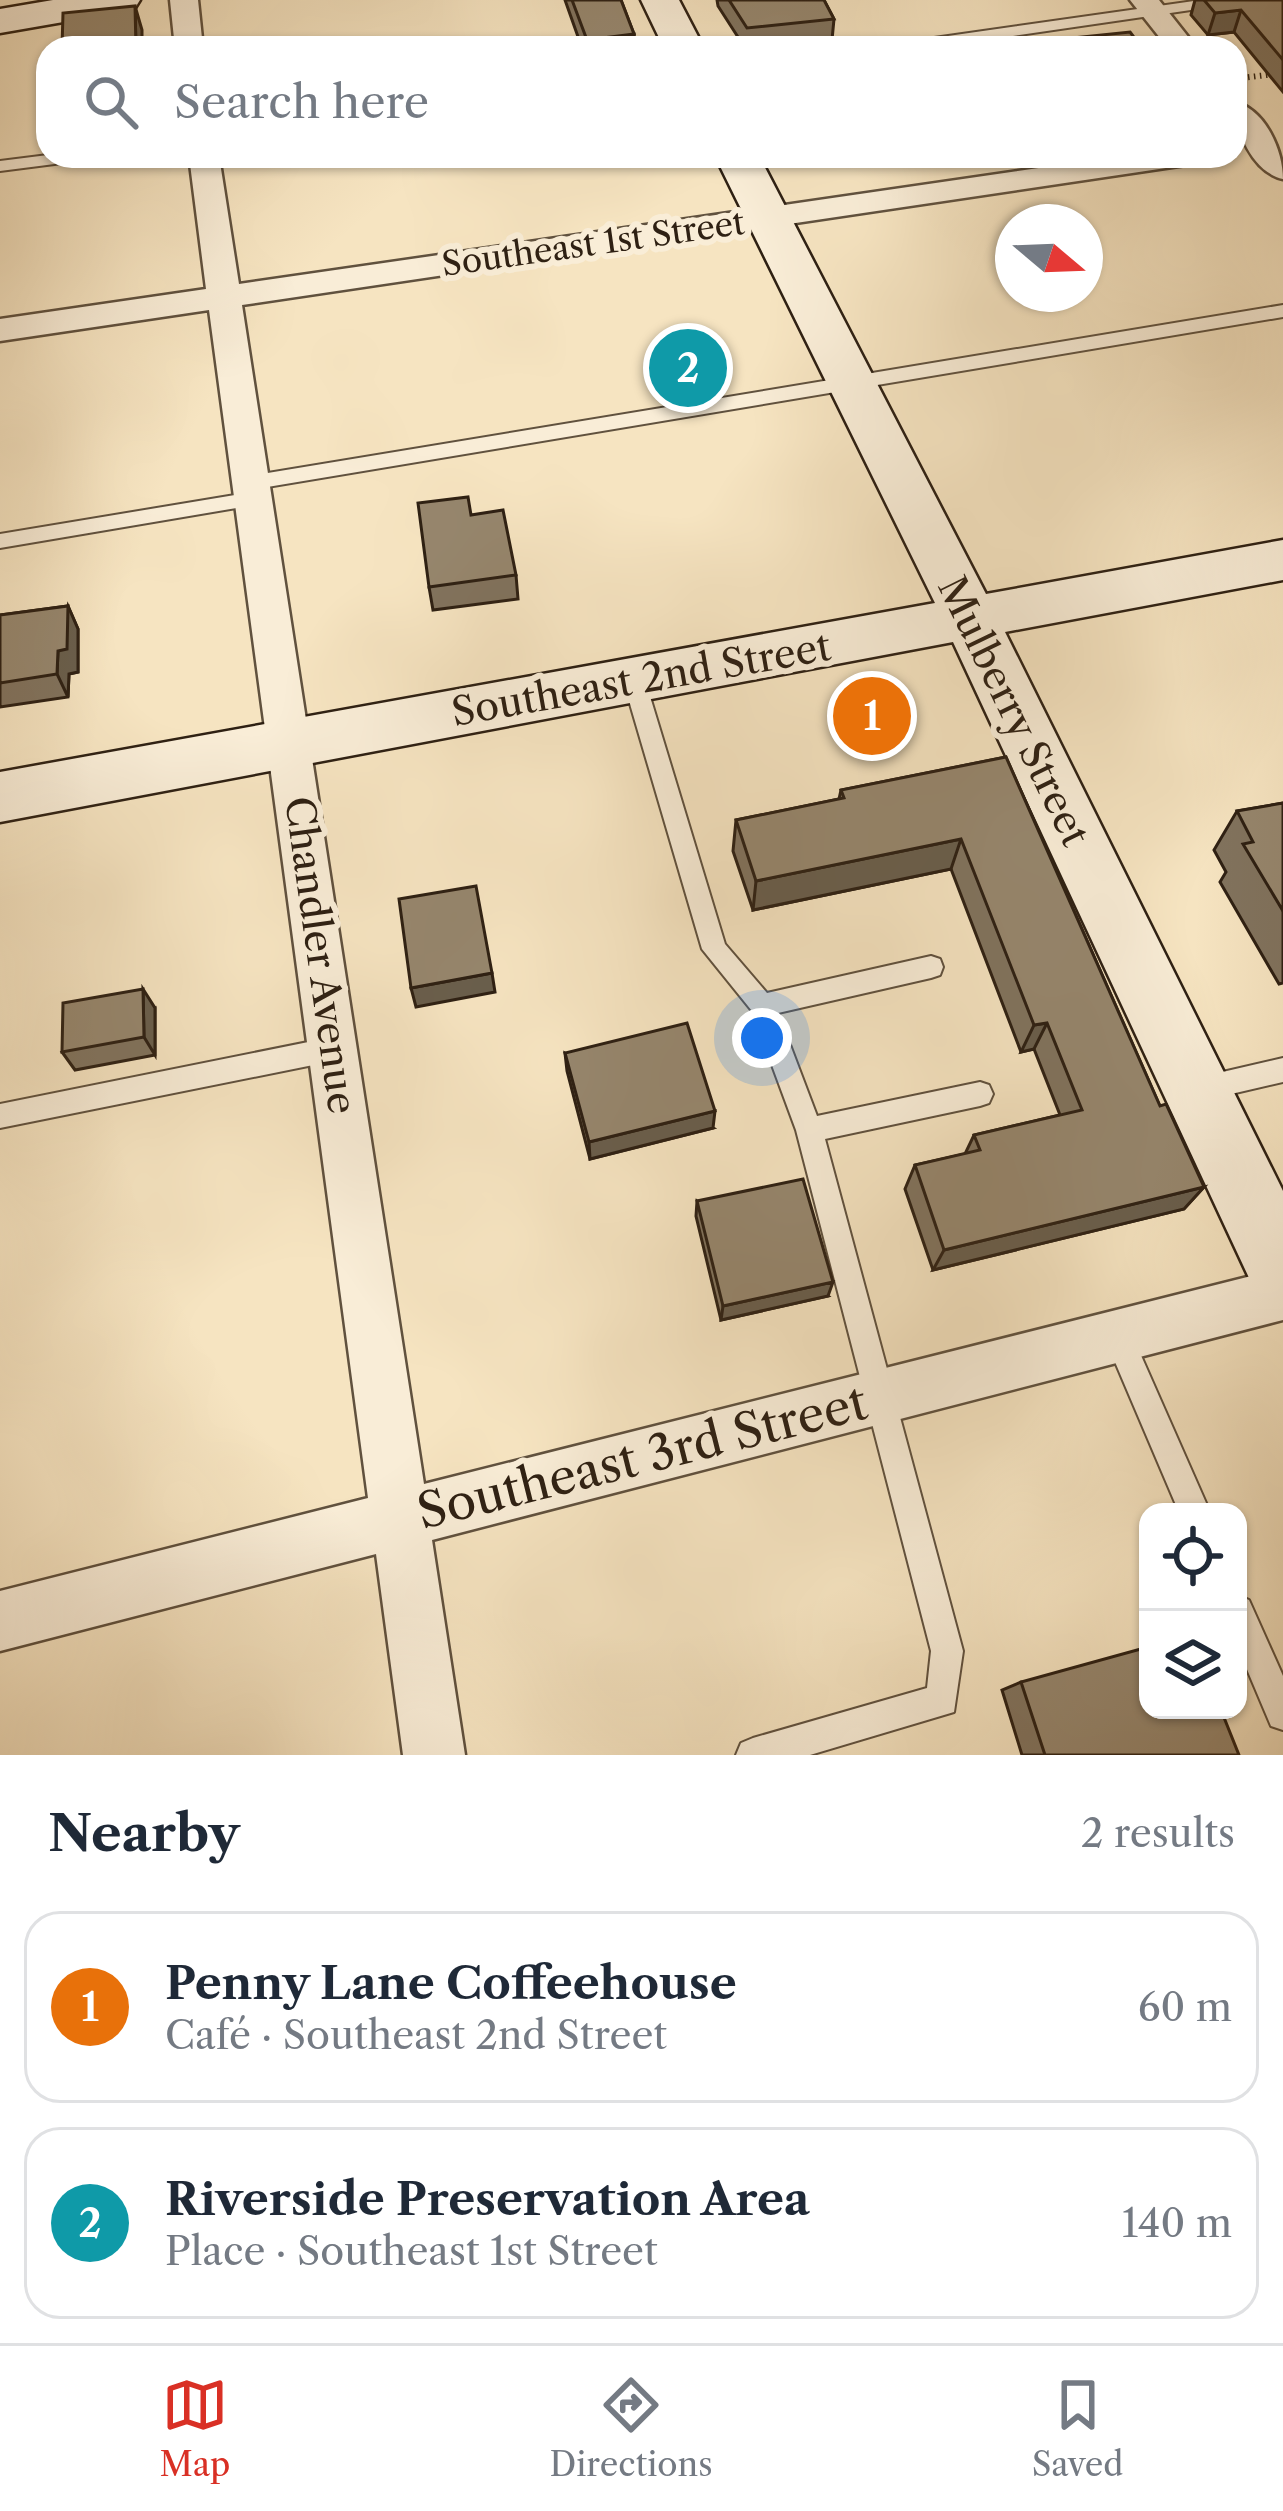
<!DOCTYPE html>
<html lang="en">
<head>
<meta charset="utf-8">
<style>
	:root { --surface:#fff; --page:#f2f2f3; --text:#1f2937; --muted:#747a83; --line:#e0e1e3; --accent:#d93025 }
	body { margin:0; font-family:"Libre Caslon Text",serif; background:var(--page); color:var(--text) }
	.controls { position:absolute; right:36px; bottom:36px; display:grid; overflow:hidden; border-radius:24px; box-shadow:0 3px 9px #0004 }
	.controls button { width:108px; height:108px; display:grid; place-items:center; padding:0; border:0; border-bottom:3px solid var(--line); background:var(--surface); color:var(--text); font:60px sans-serif }
	.compass { position:absolute; left:995px; top:204px; width:108px; height:108px; border-radius:50%; background:var(--surface); box-shadow:0 3px 9px #0004; rotate:109deg }
	.you { position:absolute; left:762px; top:1038px; width:42px; height:42px; margin:-30px; border:9px solid #fff; border-radius:50%; background:#1a73e8; box-shadow:0 0 0 18px #1a73e833 }
	.badge { display:grid; place-items:center; width:78px; height:78px; border-radius:50%; background:var(--accent); color:#fff; font-size:39px; font-weight:700 }
	.pin { position:absolute; translate:-50% -50%; border:6px solid #fff; box-shadow:0 3px 12px #0006 }
	.list { margin:0; padding:0; list-style:none }
	h2 { display:flex; justify-content:space-between; align-items:center; height:156px; margin:0; padding:0 48px; font-size:51px }
	h2 small { font-size:39px; font-weight:400; color:var(--muted) }
	.list li { display:grid; grid-template-columns:78px 1fr auto; gap:36px; align-items:center; box-sizing:border-box; height:192px; margin:0 24px 24px; padding:0 24px; border:3px solid var(--line); border-radius:36px }
	.list b { display:block; font-size:45px; white-space:nowrap }
	.list p { margin:0; font-size:39px; white-space:nowrap; color:var(--muted) }
	.list em { font-size:39px; font-style:normal; color:var(--muted) }
	.icon { flex:none; width:66px; height:66px; fill:none; stroke:currentColor; stroke-width:2; stroke-linecap:round; stroke-linejoin:round }
	.map { position:relative; flex:none; width:1283px; height:1755px; overflow:hidden }
	.search { position:absolute; background:var(--surface); box-shadow:0 3px 9px #0004; left:36px; right:36px; top:36px; height:132px; display:flex; align-items:center; gap:30px; box-sizing:border-box; padding:0 42px; border-radius:36px; color:var(--muted); font-size:45px }
	.sheet { height:588px; background:var(--surface) }
	nav { display:flex; justify-content:space-around; align-items:center; box-sizing:border-box; height:168px; border-top:3px solid var(--line); background:var(--surface); font-size:33px; color:var(--muted) }
	nav a { display:grid; justify-items:center; gap:6px }
	nav .on { color:var(--accent) }
	.map>svg:first-child { display:block }
	.lines { fill:none; stroke-linecap:round; stroke-linejoin:round }
	.lane-casing { stroke:#60513e; stroke-width:4 }
	.street-casing { stroke:#60513e; stroke-width:5 }
	.secondary-casing { stroke:#2e2013; stroke-width:5 }
	.path { stroke:#2e2013; stroke-width:6; stroke-dasharray:1.5 4.5; stroke-linecap:butt }
	.lane { fill:#f9edd7; fill-rule:evenodd }
	.street { fill:#f9edd7; fill-rule:evenodd }
	.secondary { fill:#f9edd7; fill-rule:evenodd }
	.wall { fill:#81735e; stroke:#2e2013; stroke-width:3 }
	.shaded-wall { fill:#695e4c; stroke:#2e2013; stroke-width:3 }
	.building { fill:#96866d; stroke:#2e2013; stroke-width:3 }
	.labels { text-anchor:middle; stroke-width:12; stroke-linejoin:round; paint-order:stroke }
	.far-street-label { font-size:33px; fill:#2e2013; stroke:#f9edd7 }
	.street-label { font-size:39px; fill:#2e2013; stroke:#f9edd7 }
	.near-street-label { font-size:48px; fill:#2e2013; stroke:#f9edd7 }
</style>
</head>
<body>
<div class="map">
<svg width="1283" height="1755" viewBox="0 0 1283 1755">
	<rect width="100%" height="100%" fill="#f6e4c1"/>
	<filter id="stains"><feTurbulence type="fractalNoise" baseFrequency=".00167" numOctaves="4"/><feColorMatrix values="0 0 0 0 .2 0 0 0 0 .09 0 0 0 0 .02 0 0 0 .5 -.17"/></filter>
	<radialGradient id="worn" r=".72"><stop offset=".6" stop-color="#630" stop-opacity="0"/><stop offset="1" stop-color="#630" stop-opacity=".3"/></radialGradient>
	<g class="lines">
		<g class="lane-casing">
			<path id="lane" d="M1201,0H1239L1232,4L931,48H891L899,43Z
				M48,155L86,156L78,161L0,171V161Z
				M1283,305V317L250,490L240,483L250,476Z
				M253,492L260,494V504L0,548V534Z
				M634,672L645,680L725,944L767,993L931,956L940,959L943,967L940,975L931,978L778,1013L817,1116L980,1082L989,1085L993,1094L989,1103L980,1106L825,1139L963,1651L954,1712L810,1755H736L741,1743L753,1738L927,1688L931,1651L796,1130L752,1011L702,949L623,680Z
				M333,1037L342,1041L346,1049L342,1057L333,1061L0,1128V1104Z
				M1283,1058V1082L1201,1101L1192,1097L1188,1089L1192,1081L1201,1077Z
				M1118,1322L1128,1326L1210,1512H1179L1104,1336L1108,1326Z
				M1238,1595L1249,1600L1283,1676V1730L1271,1726L1238,1648Z"/>
		</g>
		<g class="street-casing">
			<path id="street" d="M170,0H198L203,48H175Z
				M1130,0H1159L1197,48H1168Z
				M1235,102C1266,110 1283,151 1283,179C1252,172 1235,130 1235,102Z
				M189,156H219L239,284L1122,156H1201L1186,165L242,305L424,1484L1283,1268V1320L432,1540L465,1755H403L376,1554L0,1651V1591L368,1498L209,310L0,341V319L206,289Z"/>
		</g>
		<g class="secondary-casing">
			<path id="secondary" d="M53,0H140L135,8L121,12L0,33V9Z
				M641,0H679L704,48H664Z
				M715,156H759L986,594L1283,540V580L1005,632L1283,1191V1305L1257,1295L953,642L0,822V772L935,603Z"/>
		</g>
		<path class="path" d="M1242,78L1275,74"/>
		<use href="#lane" class="lane"/>
		<use href="#street" class="street"/>
		<use href="#secondary" class="secondary"/>
	</g>
	<path class="wall" d="M565,0H621L634,34V48H582Z
		M717,0H824L834,19L832,40L745,48L718,6Z
		M1195,0H1283V92L1234,32L1208,35L1191,15Z
		M471,515L516,575L518,599L433,610L429,587Z
		M68,606L78,629V672L69,674L68,697L0,707V615Z
		M1006,757L1160,1106L1204,1187L1184,1209L933,1270L905,1189L915,1165L965,1154L974,1135L1060,1115L1034,1049L1021,1052L951,869L753,910L733,851L736,820L839,799L841,790Z
		M1283,803V983L1279,984L1220,882L1226,872L1214,850L1237,811Z
		M155,1008V1055L75,1070L62,1052Z
		M565,1053L713,1128L590,1159L567,1071Z
		M697,1201L828,1296L721,1320L696,1216Z
		M1021,1682L1239,1755H1022L1002,1690Z"/>
	<path class="shaded-wall" d="M135,6L142,30V48H136Z
		M1241,10L1234,32L1208,35L1215,13Z
		M634,34V48H587V40Z
		M68,606L78,629V672L69,674L68,697L57,674L58,651Z
		M961,839L951,869L753,910L756,881Z
		M492,973L495,992L416,1007L411,988Z
		M143,989L155,1008V1055L144,1037Z
		M1047,1023L1034,1049L1021,1052L1034,1025Z
		M715,1111L713,1128L590,1159L589,1142Z
		M1204,1187L1184,1209L933,1270L944,1250Z
		M833,1282L828,1296L721,1320L723,1306Z"/>
	<path class="building" d="M572,0H621L634,34L587,40Z
		M729,0H824L834,19L747,28Z
		M1204,0H1283V60L1241,10L1215,13Z
		M135,6L136,48H62L63,13Z
		M1130,32L1136,40L1157,38L1165,48H1027L1024,43Z
		M468,497L471,515L503,510L516,575L429,587L418,503Z
		M68,606L67,649L58,651L57,674L0,683V615Z
		M1006,757L1160,1106L1166,1104L1204,1187L944,1250L915,1165L980,1150L974,1135L1082,1110L1047,1023L1034,1025L961,839L756,881L736,820L844,798L841,790Z
		M1283,803V911L1243,844L1253,842L1237,811Z
		M476,886L492,973L411,988L399,899Z
		M143,989L144,1037L62,1052L63,1003Z
		M687,1023L715,1111L589,1142L565,1053Z
		M803,1179L833,1282L723,1306L697,1201Z
		M1148,1647V1710H1221L1239,1755H1045L1021,1682Z"/>
	<g class="labels">
		<g class="far-street-label">
			<text transform="translate(593 243) rotate(-8)" y="12">Southeast 1st Street</text>
		</g>
		<g class="street-label">
			<text transform="translate(641 679) rotate(-10)" y="14">Southeast 2nd Street</text>
			<text transform="translate(1014 711) rotate(64)" y="14">Mulberry Street</text>
			<text transform="translate(321 955) rotate(82)" y="14">Chandler Avenue</text>
		</g>
		<g class="near-street-label">
			<text transform="translate(642 1457) rotate(-14)" y="17">Southeast 3rd Street</text>
		</g>
	</g>
	<rect width="100%" height="100%" filter="url(#stains)"/>
	<rect width="100%" height="100%" fill="url(#worn)"/>
</svg>
<div class="controls">
<button><svg class="icon" aria-label="locate" viewBox="0 0 24 24"><circle cx="12" cy="12" r="6"/><path d="M12 2v4M12 18v4M2 12h4M18 12h4"/></svg></button>
<button><svg class="icon" aria-label="layers" viewBox="0 0 24 24"><path d="M12 4l9 5-9 5-9-5zM3 14l9 5 9-5"/></svg></button>
</div>
<svg class="compass" viewBox="-18 -18 36 36"><path d="M0-13l5 13h-10z" fill="#e53935"/><path d="M0 13l5-13h-10z" fill="#747a83"/></svg>
<div class="you"></div>
<div class="pin badge" style="left:872px;top:716px;background:#e8710a">1</div>
<div class="pin badge" style="left:688px;top:368px;background:#0f9aa8">2</div>
<div class="search"><svg class="icon" aria-label="search" viewBox="0 0 24 24"><circle cx="10" cy="10" r="6"/><path d="M15 15l6 6"/></svg>Search here</div>
</div>
<section class="sheet">
<h2>Nearby<small>2 results</small></h2>
<ul class="list">
<li><span class="badge" style="background:#e8710a">1</span><div><b>Penny Lane Coffeehouse</b><p>Café · Southeast 2nd Street</p></div><em>60 m</em></li>
<li><span class="badge" style="background:#0f9aa8">2</span><div><b>Riverside Preservation Area</b><p>Place · Southeast 1st Street</p></div><em>140 m</em></li>
</ul>
</section>
<nav>
<a class="on"><svg class="icon" aria-label="map" viewBox="0 0 24 24"><path d="M3 6l6-2 6 2 6-2v14l-6 2-6-2-6 2zM9 4v14M15 6v14"/></svg>Map</a>
<a><svg class="icon" aria-label="directions" viewBox="0 0 24 24"><path d="M12 3l9 9-9 9-9-9zM9 14v-3h6M13 9l2 2-2 2"/></svg>Directions</a>
<a><svg class="icon" aria-label="saved" viewBox="0 0 24 24"><path d="M7 4h10v16l-5-4-5 4z"/></svg>Saved</a>
</nav>
</body>
</html>
